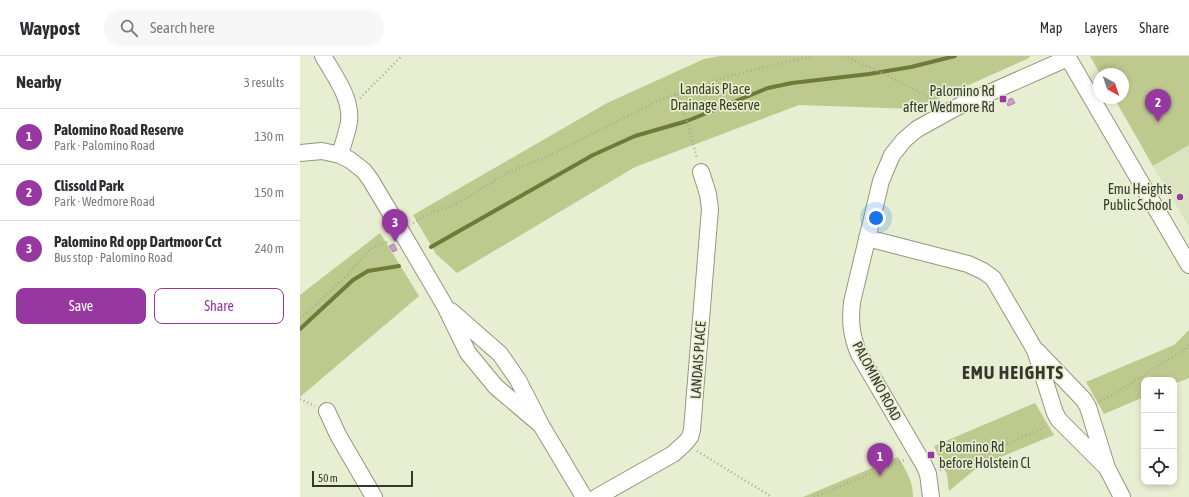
<!DOCTYPE html>
<html lang="en">
<head>
<meta charset="utf-8">
<style>
	:root { --surface:#fff; --page:#f7f7f7; --text:#2b2b33; --muted:#7c7c81; --line:#e1e1e2; --accent:#9738a0 }
	body { margin:0; font-family:"Asap Condensed",sans-serif; background:var(--page); color:var(--text) }
	.controls { position:absolute; right:12px; bottom:12px; display:grid; overflow:hidden; border-radius:8px; box-shadow:0 2px 6px #0003 }
	.controls button { width:36px; height:36px; display:grid; place-items:center; padding:0; border:0; border-bottom:1px solid var(--line); background:var(--surface); color:var(--text); font:20px sans-serif }
	.compass { position:absolute; left:793px; top:12px; width:36px; height:36px; border-radius:50%; background:var(--surface); box-shadow:0 2px 6px #0003; rotate:140deg }
	.scale { position:absolute; left:12px; bottom:10px; width:101px; box-sizing:border-box; padding-left:4px; border:2px solid #36382d; border-top:0; font-size:11px; line-height:14px; white-space:nowrap; color:#36382d; -webkit-text-stroke:3px #e8eed1; paint-order:stroke }
	.you { position:absolute; left:576px; top:162px; width:14px; height:14px; margin:-10px; border:3px solid #fff; border-radius:50%; background:#1a73e8; box-shadow:0 0 0 6px #1a73e833 }
	.badge { display:grid; place-items:center; width:26px; height:26px; border-radius:50%; background:var(--accent); color:#fff; font-size:13px; font-weight:700 }
	.pin { position:absolute; translate:-50% -33px; filter:drop-shadow(0 1px 2px #0008) }
	.pin::after { content:''; position:absolute; top:21px; width:14px; height:12px; background:inherit; clip-path:polygon(0 0,100% 0,50% 100%) }
	.list { margin:0; padding:0; list-style:none }
	h2 { display:flex; justify-content:space-between; align-items:center; height:52px; margin:0; padding:0 16px; font-size:17px }
	h2 small { font-size:13px; font-weight:400; color:var(--muted) }
	.list li { display:grid; grid-template-columns:26px 1fr auto; gap:12px; align-items:center; box-sizing:border-box; height:56px; padding:0 16px; border-top:1px solid var(--line) }
	.list b { display:block; font-size:15px; white-space:nowrap }
	.list p { margin:0; font-size:13px; white-space:nowrap; color:var(--muted) }
	.list em { font-size:13px; font-style:normal; color:var(--muted) }
	.actions { display:flex; gap:8px; padding:12px 16px }
	.actions a { flex:1; padding:9px 0; border:1px solid var(--accent); border-radius:8px; text-align:center; font-size:14px; color:var(--accent) }
	.actions .main { background:var(--accent); color:#fff }
	.icon { flex:none; width:22px; height:22px; fill:none; stroke:currentColor; stroke-width:2; stroke-linecap:round; stroke-linejoin:round }
	.map { position:relative; flex:none; width:889px; height:441px; overflow:hidden }
	header { display:flex; align-items:center; gap:24px; box-sizing:border-box; height:56px; padding:0 20px; background:var(--surface); border-bottom:1px solid var(--line) }
	header strong { font-size:19px }
	nav { display:flex; gap:22px; margin-inline-start:auto; font-size:14px }
	.search { width:280px; height:36px; background:var(--page); display:flex; align-items:center; gap:10px; box-sizing:border-box; padding:0 14px; border-radius:22px; color:var(--muted); font-size:15px }
	main { display:flex }
	aside { flex:1; background:var(--surface) }
	.map>svg:first-child { display:block }
	.built { fill:#dce3bf }
	.green { fill:#bec98e }
	.lines { fill:none; stroke-linecap:round; stroke-linejoin:round }
	.stream { stroke:#707a37; stroke-width:4 }
	.building { fill:#d395d8; stroke:#9f8ba0 }
	.street-casing { stroke:#93987d; stroke-width:18 }
	.path { stroke:#a6aa94; stroke-width:2.5; stroke-dasharray:1 3; stroke-linecap:butt }
	.street { stroke:#fff; stroke-width:16 }
	.poi-dot { fill:#9738a0; stroke:#e8eed1; stroke-width:1.5 }
	.labels { text-anchor:middle; stroke-width:3.5; stroke-linejoin:round; paint-order:stroke }
	.park-label { font-size:14px; fill:#3a3f19; stroke:#e8eed1 }
	.poi-label { font-size:14px; fill:#36382d; stroke:#e8eed1; text-anchor:end }
	.street-label { font-size:14px; fill:#36382d; stroke:#e8eed1 }
	.district-label { font-size:18px; font-weight:bold; letter-spacing:1px; fill:#36382d; stroke:#e8eed1 }
</style>
</head>
<body>
<header>
<strong>Waypost</strong>
<div class="search"><svg class="icon" aria-label="search" viewBox="0 0 24 24"><circle cx="10" cy="10" r="6"/><path d="M15 15l6 6"/></svg>Search here</div>
<nav><a>Map</a><a>Layers</a><a>Share</a></nav>
</header>
<main>
<aside>
<h2>Nearby<small>3 results</small></h2>
<ul class="list">
<li><span class="badge">1</span><div><b>Palomino Road Reserve</b><p>Park · Palomino Road</p></div><em>130 m</em></li>
<li><span class="badge">2</span><div><b>Clissold Park</b><p>Park · Wedmore Road</p></div><em>150 m</em></li>
<li><span class="badge">3</span><div><b>Palomino Rd opp Dartmoor Cct</b><p>Bus stop · Palomino Road</p></div><em>240 m</em></li>
</ul>
<div class="actions"><a class="main">Save</a><a>Share</a></div>
</aside>
<div class="map">
<svg width="889" height="441" viewBox="0 0 889 441">
	<rect width="100%" height="100%" fill="#e8eed1"/>
	<path class="built" d="M889,89V171L853,110Z"/>
	<path class="green" d="M420,0H730L729,2L615,53L499,49L335,111L157,217L136,198L113,159L307,47L404,3Z
		M790,0H889V89L853,110L814,42H823V18H800Z
		M80,177L119,240L0,341V239Z
		M889,274V322L874,328V324H844V341L804,358L786,326L874,289Z
		M735,347L754,379L679,410L649,435L647,419L634,390Z
		M598,401C606,414 613,425 613,441H503Z"/>
	<g class="lines">
		<path class="stream" d="M131,191L293,99L335,80L387,65L468,32L492,27L569,18L611,11L655,0
			M0,273L53,224L68,215L99,210"/>
	</g>
	<path class="building" d="M712,42L715,47L708,50L706,45Z
		M94,188L97,194L93,196L89,190Z"/>
	<g class="lines">
		<g class="street-casing">
			<path id="street" d="M23,0C34,19 52,42 49,66C47,77 43,88 40,99
				M767,0L889,209
				M0,97L22,95L40,99L50,104L64,115L70,123L94,163L145,250L168,297L196,331L241,369
				M567,182L668,208L683,215L693,222L735,294L755,357L759,364L807,412
				M151,255L200,298L218,324L241,369L284,441
				M737,295L784,344L788,351L807,412L822,441
				M27,355L38,379L74,441
				M297,441L373,398L385,387L390,381L392,374L410,153L408,138L401,116
				M631,441L628,418L624,409L559,298C551,279 550,266 552,246L581,125L592,99L604,84L617,73L655,52L768,2"/>
		</g>
		<path class="path" d="M544,0L580,16L630,42L639,44
			M376,39L387,65L397,102
			M60,42L102,0
			M113,167L130,157L149,151L165,143L207,117L248,100L357,45L425,21L512,0
			M0,262L11,253L48,218L70,193L90,185
			M0,343L15,350
			M800,345L811,340L885,293L889,289
			M397,395L472,441
			M640,414L696,393L747,370
			M514,441L604,404"/>
		<use href="#street" class="street"/>
	</g>
	<g class="poi-dot">
		<rect x="699" y="39" width="8" height="8" rx="2"/>
		<circle cx="880" cy="141" r="4"/>
		<rect x="627" y="395" width="8" height="8" rx="2"/>
	</g>
	<g class="labels">
		<g class="park-label">
			<text x="415" y="38">Landais Place<tspan x="415" dy="16">Drainage Reserve</tspan></text>
		</g>
		<g class="poi-label">
			<text x="695" y="40">Palomino Rd<tspan x="695" dy="16">after Wedmore Rd</tspan></text>
			<text x="872" y="138">Emu Heights<tspan x="872" dy="16">Public School</tspan></text>
			<text x="639" y="396" text-anchor="start">Palomino Rd<tspan x="639" dy="16">before Holstein Cl</tspan></text>
		</g>
		<g class="street-label">
			<text transform="translate(398 304) rotate(-86)" y="5">LANDAIS PLACE</text>
			<text transform="translate(577 325) rotate(62)" y="5">PALOMINO ROAD</text>
		</g>
		<g class="district-label">
			<text x="713" y="323">EMU HEIGHTS</text>
		</g>
	</g>
</svg>
<div class="controls">
<button>+</button>
<button>−</button>
<button><svg class="icon" aria-label="locate" viewBox="0 0 24 24"><circle cx="12" cy="12" r="6"/><path d="M12 2v4M12 18v4M2 12h4M18 12h4"/></svg></button>
</div>
<svg class="compass" viewBox="-18 -18 36 36"><path d="M0-13l5 13h-10z" fill="#e53935"/><path d="M0 13l5-13h-10z" fill="#7c7c81"/></svg>
<div class="scale">50 m</div>
<div class="you"></div>
<div class="pin badge" style="left:580px;top:420px">1</div>
<div class="pin badge" style="left:858px;top:66px">2</div>
<div class="pin badge" style="left:95px;top:186px">3</div>
</div>
</main>
</body>
</html>
